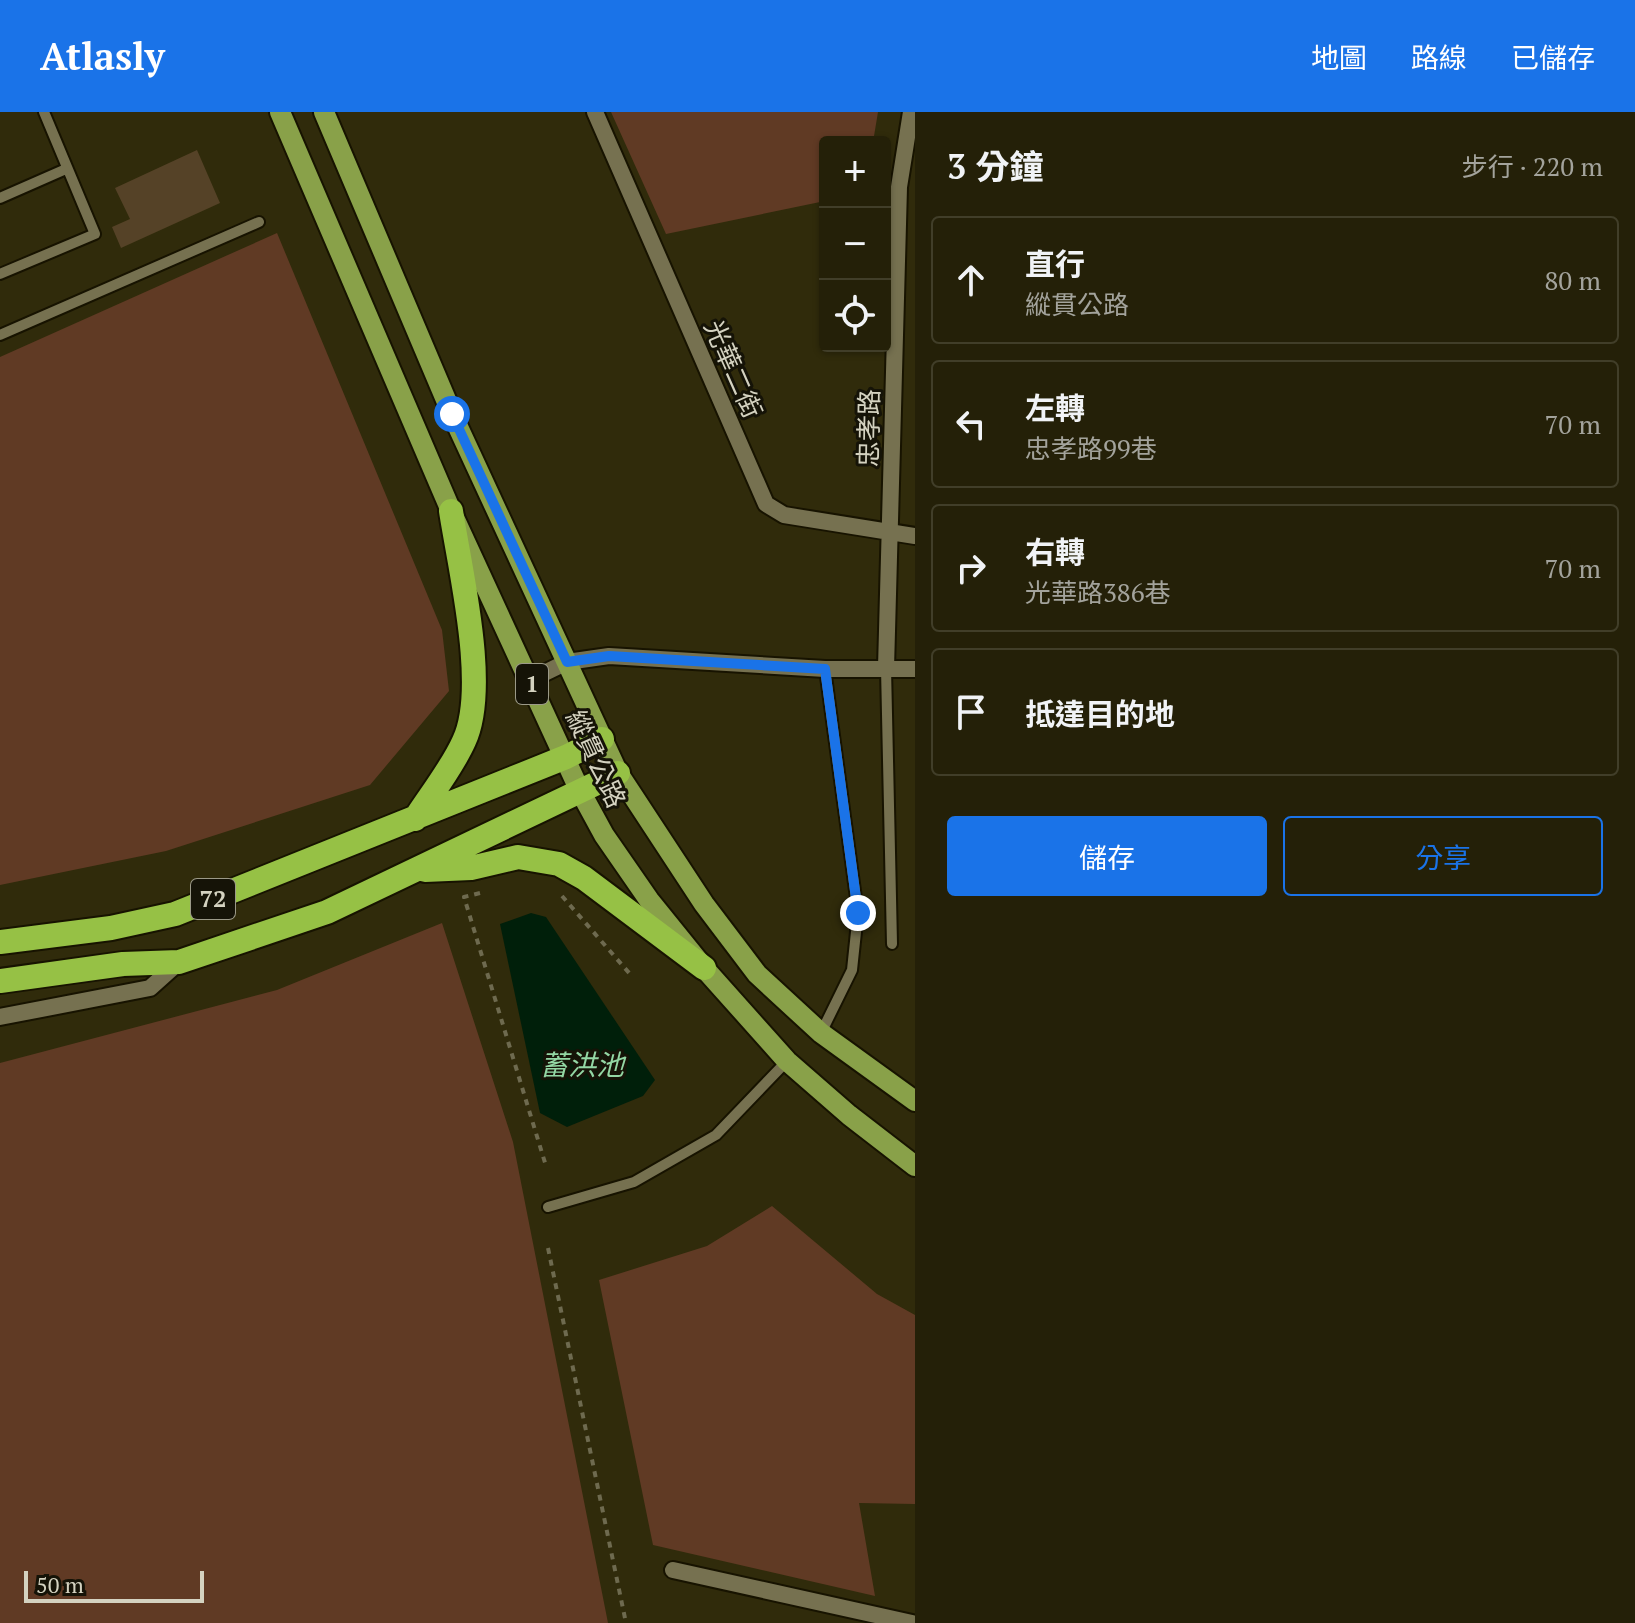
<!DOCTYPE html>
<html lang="zh-TW">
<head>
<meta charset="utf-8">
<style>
	:root { --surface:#242008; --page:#302d16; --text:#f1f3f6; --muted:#a3a39c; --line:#413e29; --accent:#1a73e8 }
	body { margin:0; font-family:"PT Serif","Noto Sans TC",serif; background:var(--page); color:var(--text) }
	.controls { position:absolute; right:24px; top:24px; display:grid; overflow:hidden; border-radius:8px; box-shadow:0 2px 6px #0004 }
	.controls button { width:72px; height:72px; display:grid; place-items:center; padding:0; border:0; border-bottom:2px solid var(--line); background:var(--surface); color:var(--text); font:40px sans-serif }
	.scale { position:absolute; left:24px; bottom:20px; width:180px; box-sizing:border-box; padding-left:8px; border:4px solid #d4d2c0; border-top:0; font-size:22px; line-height:28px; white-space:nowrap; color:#d4d2c0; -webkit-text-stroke:6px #151307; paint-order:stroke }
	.stop { position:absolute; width:24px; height:24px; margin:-18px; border:6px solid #1a73e8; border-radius:50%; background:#fff }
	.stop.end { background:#1a73e8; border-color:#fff; box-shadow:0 2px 8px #0008 }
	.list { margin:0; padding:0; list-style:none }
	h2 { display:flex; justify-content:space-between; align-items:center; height:104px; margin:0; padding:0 32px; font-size:34px }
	h2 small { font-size:26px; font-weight:400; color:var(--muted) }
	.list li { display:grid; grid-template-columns:52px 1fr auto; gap:24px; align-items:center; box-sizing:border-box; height:128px; margin:0 16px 16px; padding:0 16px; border:2px solid var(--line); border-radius:8px }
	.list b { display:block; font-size:30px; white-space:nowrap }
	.list p { margin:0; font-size:26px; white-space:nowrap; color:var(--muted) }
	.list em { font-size:26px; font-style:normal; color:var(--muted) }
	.actions { display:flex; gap:16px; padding:24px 32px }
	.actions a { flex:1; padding:18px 0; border:2px solid var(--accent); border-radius:8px; text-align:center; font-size:28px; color:var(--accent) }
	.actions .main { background:var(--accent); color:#fff }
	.icon { flex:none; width:44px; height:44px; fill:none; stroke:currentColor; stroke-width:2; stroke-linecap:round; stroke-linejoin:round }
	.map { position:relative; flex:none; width:915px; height:1511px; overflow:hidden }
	header { display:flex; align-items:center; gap:48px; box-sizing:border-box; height:112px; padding:0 40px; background:var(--accent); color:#fff }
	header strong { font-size:38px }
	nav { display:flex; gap:44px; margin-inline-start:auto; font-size:28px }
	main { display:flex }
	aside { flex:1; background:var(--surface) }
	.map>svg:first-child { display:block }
	.green { fill:#603a24 }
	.water { fill:#001f0a }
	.building { fill:#554227 }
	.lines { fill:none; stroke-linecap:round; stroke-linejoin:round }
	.lane-casing { stroke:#171300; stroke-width:14 }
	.street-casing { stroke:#171300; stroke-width:20 }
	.primary-casing { stroke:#171300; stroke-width:24 }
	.highway-casing { stroke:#171300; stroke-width:28 }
	.path { stroke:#6e6a4f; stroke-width:4; stroke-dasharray:6 6; stroke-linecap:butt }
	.lane { stroke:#767150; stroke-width:10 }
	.street { stroke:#767150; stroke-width:16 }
	.primary { stroke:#89a149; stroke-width:20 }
	.highway { stroke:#96c145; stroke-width:24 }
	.route { stroke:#1a73e8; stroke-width:10 }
	.labels { text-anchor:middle; stroke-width:6; stroke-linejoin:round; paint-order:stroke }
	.shield { fill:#151307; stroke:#9b9988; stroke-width:2 }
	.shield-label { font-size:24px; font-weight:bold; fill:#d4d2c0 }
	.street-label { font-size:26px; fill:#d4d2c0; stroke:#151307 }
	.water-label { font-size:28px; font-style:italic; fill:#93d7a4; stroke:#151307 }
</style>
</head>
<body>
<header>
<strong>Atlasly</strong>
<nav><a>地圖</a><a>路線</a><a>已儲存</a></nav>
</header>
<main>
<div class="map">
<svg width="915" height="1511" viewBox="0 0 915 1511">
	<rect width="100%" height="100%" fill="#302b0b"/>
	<path class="green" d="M611,0H878L873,30H825V89L666,122Z
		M277,121L442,518L449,579L370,673L166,739L0,773V245Z
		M442,811L513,1030L608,1511H0V951L277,878Z
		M772,1094L877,1182L915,1203V1392L859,1391L875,1484L653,1433L599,1168L707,1134Z"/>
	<path class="water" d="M531,801L546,805L655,968L643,984L567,1015L540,1001L500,812Z"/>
	<path class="building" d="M197,38L220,91L121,136L112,115L130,107L115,76Z"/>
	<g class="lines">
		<g class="lane-casing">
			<path id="lane" d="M0,86L66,57
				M0,162L95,122L44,0
				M0,223L259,110
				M886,556L892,832
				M821,921L852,858L858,801L825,557
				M548,1095L634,1070L716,1023L787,949"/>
		</g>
		<g class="street-casing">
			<path id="street" d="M595,0L766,392L784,403L915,424
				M886,556L899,75L911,0
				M530,568L567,550L609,544L825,557H915
				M0,905L150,876L179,850
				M673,1458L912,1511"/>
		</g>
		<g class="primary-casing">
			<path id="primary" d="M280,0L451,399L579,677L604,723L649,788L704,856L787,949L849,1003L915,1054
				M324,0L452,302L618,661L704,792L757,862L821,921L915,989"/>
		</g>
		<g class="highway-casing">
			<path id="highway" d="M415,707C431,682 452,656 464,629C489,576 460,458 451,399
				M425,758L471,756L518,745L559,752L584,766L704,856
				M0,830L111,816L175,802L566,645L602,627
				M0,869L123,852L179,850L327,800L618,661"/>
		</g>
		<path class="path" d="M480,781L464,785L546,1054
			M562,784L630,862
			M548,1136L626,1511"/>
		<use href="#lane" class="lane"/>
		<use href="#street" class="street"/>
		<use href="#primary" class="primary"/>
		<use href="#highway" class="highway"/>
	</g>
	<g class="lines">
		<path class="route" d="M452,302L567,550L609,544L825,557L858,801"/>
	</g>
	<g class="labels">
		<g class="shield">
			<rect x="516" y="552" width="32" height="40" rx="6"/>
			<rect x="191" y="767" width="44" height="40" rx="6"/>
		</g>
		<g class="shield-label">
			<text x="532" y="580">1</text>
			<text x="213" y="795">72</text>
		</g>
		<g class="street-label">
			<text transform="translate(733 257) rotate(66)" y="9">光華二街</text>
			<text transform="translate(869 316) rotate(-89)" y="9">忠孝路</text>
			<text transform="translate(596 647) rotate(65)" y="9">縱貫公路</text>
		</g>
		<g class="water-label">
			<text x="582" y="963">蓄洪池</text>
		</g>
	</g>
</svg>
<div class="controls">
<button>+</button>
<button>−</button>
<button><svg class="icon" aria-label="locate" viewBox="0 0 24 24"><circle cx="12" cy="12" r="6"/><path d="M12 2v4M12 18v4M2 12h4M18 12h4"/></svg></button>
</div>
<div class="scale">50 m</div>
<div class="stop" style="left:452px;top:302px"></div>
<div class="stop end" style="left:858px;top:801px"></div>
</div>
<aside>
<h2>3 分鐘<small>步行 · 220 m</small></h2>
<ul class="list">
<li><svg class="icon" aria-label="ahead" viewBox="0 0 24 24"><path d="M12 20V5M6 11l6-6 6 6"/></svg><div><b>直行</b><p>縱貫公路</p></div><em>80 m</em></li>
<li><svg class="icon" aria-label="left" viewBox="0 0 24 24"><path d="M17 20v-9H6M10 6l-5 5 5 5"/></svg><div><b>左轉</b><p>忠孝路99巷</p></div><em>70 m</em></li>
<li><svg class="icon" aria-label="right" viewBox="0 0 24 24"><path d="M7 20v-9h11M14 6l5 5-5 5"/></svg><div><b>右轉</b><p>光華路386巷</p></div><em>70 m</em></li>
<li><svg class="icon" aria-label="arrive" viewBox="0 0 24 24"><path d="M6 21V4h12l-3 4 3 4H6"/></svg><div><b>抵達目的地</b></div></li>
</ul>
<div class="actions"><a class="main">儲存</a><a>分享</a></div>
</aside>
</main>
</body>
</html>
